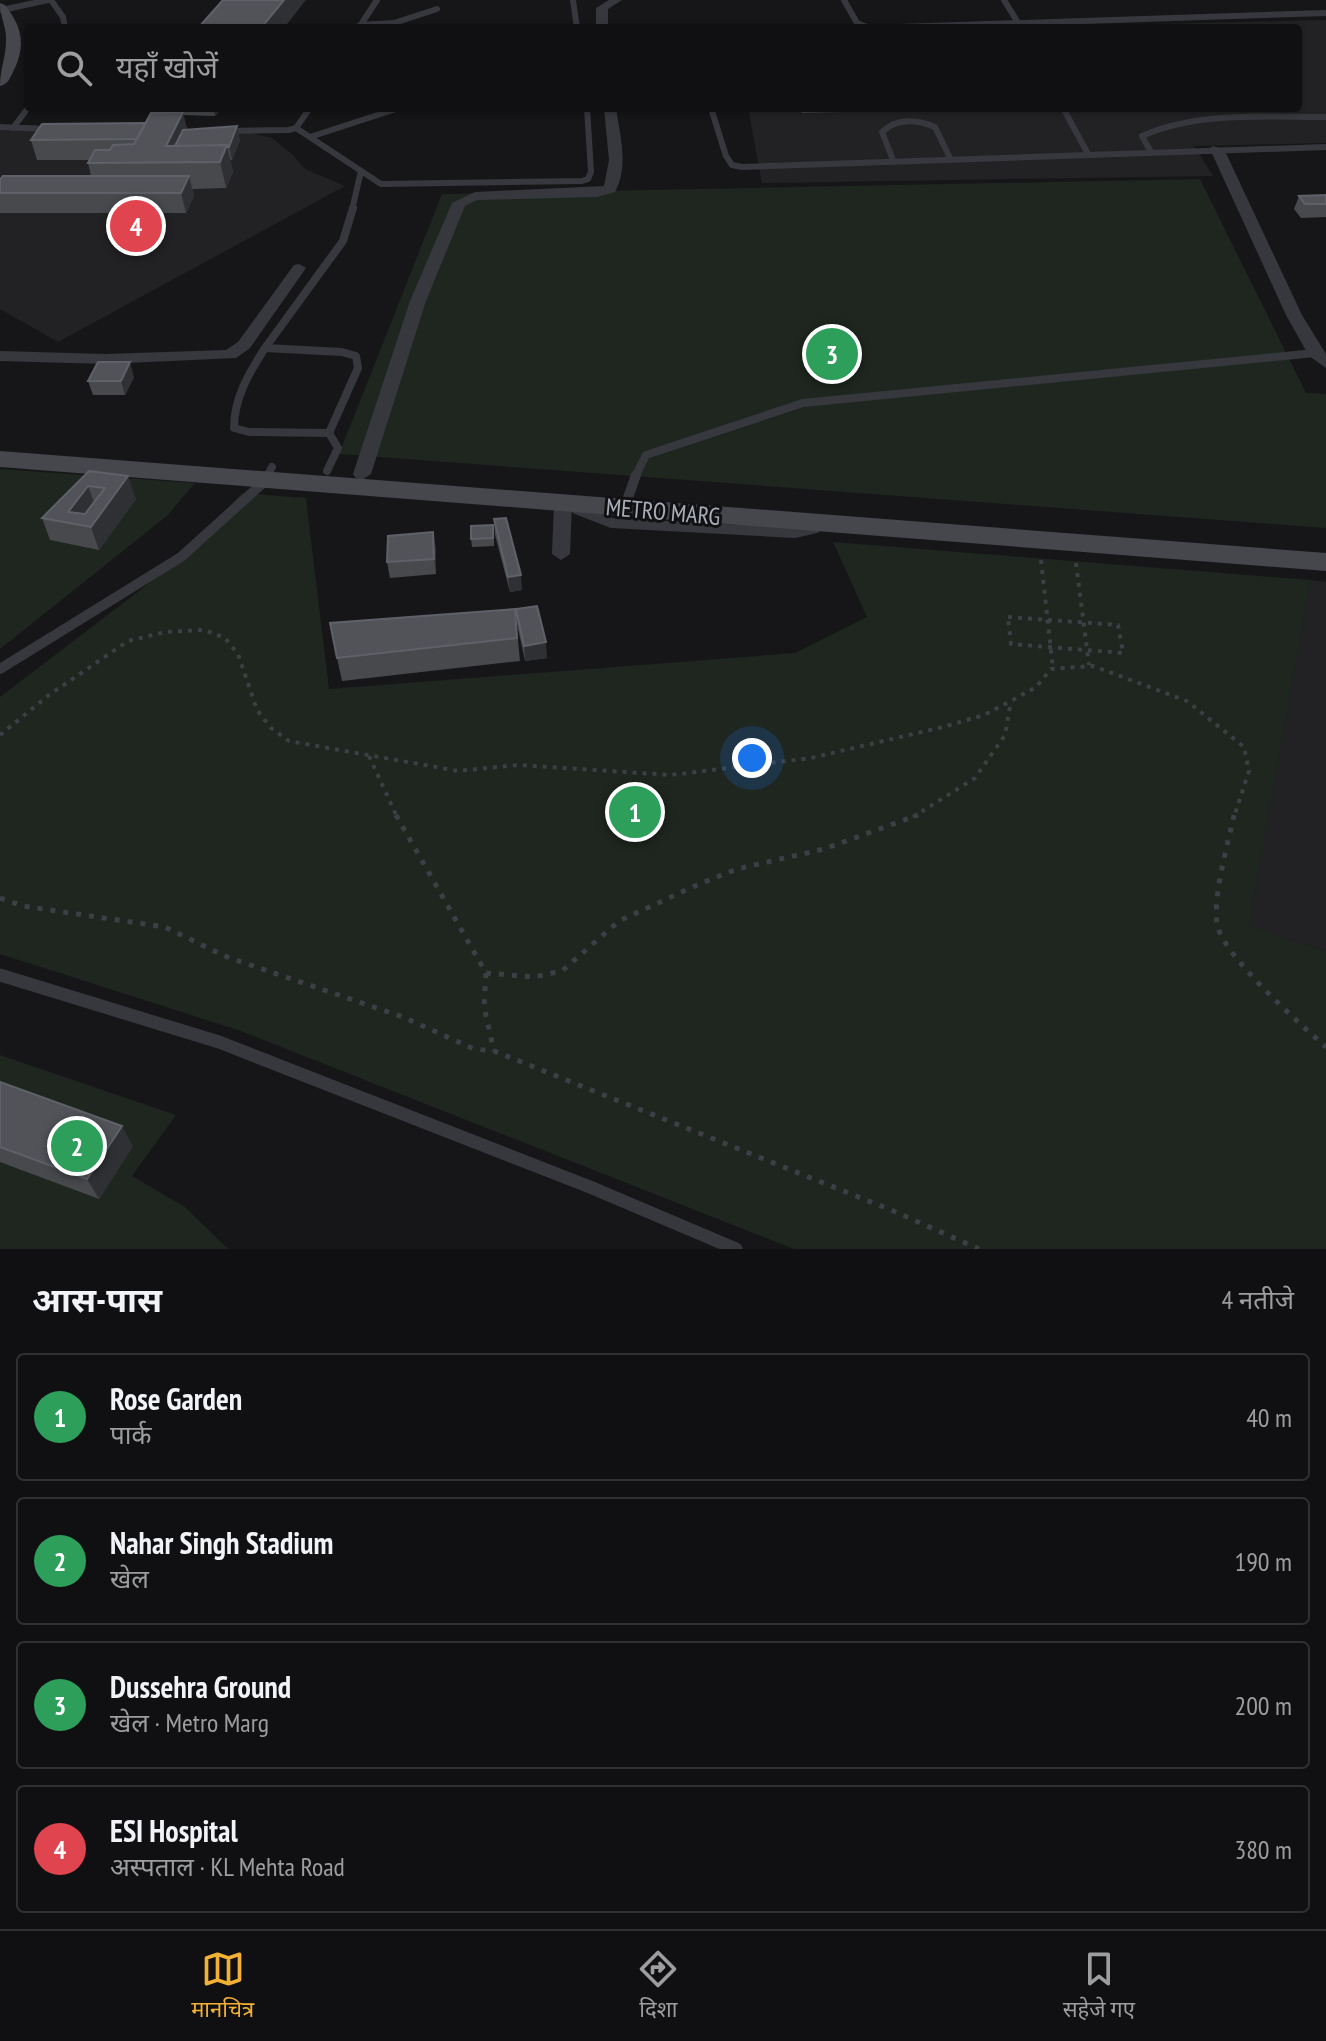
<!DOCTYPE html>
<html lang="hi">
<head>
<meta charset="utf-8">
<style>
	:root { --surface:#101012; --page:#19191b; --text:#f1f3f6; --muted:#9c9d9f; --line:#303032; --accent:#f2b134 }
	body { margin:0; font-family:"PT Sans Narrow","Noto Sans Devanagari",sans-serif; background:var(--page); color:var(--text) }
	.you { position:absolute; left:752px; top:758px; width:28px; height:28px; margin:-20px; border:6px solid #fff; border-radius:50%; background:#1a73e8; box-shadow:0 0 0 12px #1a73e833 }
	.badge { display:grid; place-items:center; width:52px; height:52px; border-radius:50%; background:var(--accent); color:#fff; font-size:26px; font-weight:700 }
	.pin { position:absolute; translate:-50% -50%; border:4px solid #fff; box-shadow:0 2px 8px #0006 }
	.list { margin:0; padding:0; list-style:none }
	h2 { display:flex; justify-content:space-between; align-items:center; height:104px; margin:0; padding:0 32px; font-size:34px }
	h2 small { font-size:26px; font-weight:400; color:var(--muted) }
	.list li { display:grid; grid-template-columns:52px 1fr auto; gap:24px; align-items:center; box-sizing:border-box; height:128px; margin:0 16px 16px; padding:0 16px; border:2px solid var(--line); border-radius:8px }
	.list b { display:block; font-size:30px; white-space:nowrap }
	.list p { margin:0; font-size:26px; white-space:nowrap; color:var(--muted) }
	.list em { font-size:26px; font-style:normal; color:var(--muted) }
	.icon { flex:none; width:44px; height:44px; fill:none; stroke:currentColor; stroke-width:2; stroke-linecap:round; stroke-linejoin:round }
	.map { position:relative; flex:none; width:1326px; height:1249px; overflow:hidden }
	.search { position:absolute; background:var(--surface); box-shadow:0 2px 6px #0004; left:24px; right:24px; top:24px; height:88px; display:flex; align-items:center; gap:20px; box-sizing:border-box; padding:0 28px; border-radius:8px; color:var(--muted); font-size:30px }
	.sheet { height:680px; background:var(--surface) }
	nav { display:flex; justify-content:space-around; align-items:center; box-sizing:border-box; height:112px; border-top:2px solid var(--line); background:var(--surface); font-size:22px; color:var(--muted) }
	nav a { display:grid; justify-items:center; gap:4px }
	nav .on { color:var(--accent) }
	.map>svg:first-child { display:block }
	.built { fill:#222225 }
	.green { fill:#1e261f }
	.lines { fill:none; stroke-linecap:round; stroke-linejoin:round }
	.path-far1 { stroke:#3d3f44; stroke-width:4; stroke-dasharray:4 6; stroke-linecap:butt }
	.path { stroke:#3d3f44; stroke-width:5; stroke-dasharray:5 8; stroke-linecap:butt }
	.lane-far3 { stroke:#37383d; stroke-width:6 }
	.lane-far2 { stroke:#37383d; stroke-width:8 }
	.lane-far1 { stroke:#37383d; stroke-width:10 }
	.lane { stroke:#37383d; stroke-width:13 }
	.street { fill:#37383d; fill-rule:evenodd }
	.secondary { fill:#45474d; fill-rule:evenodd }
	.wall { fill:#47494d }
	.shaded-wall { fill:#2f3033 }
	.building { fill:#525359; stroke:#5f6168; stroke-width:2; fill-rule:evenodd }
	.labels { text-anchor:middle; stroke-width:6; stroke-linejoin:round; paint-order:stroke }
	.street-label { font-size:24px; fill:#a8adb8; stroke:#111113 }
</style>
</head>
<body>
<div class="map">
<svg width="1326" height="1249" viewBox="0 0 1326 1249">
	<rect width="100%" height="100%" fill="#161618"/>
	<path class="built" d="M1326,20V143L1194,146L1213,176L762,183L748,108H1298V28H983Z
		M121,125L248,132L272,138L293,155L305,169L345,186L58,342L0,309V126Z
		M1311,580L1326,582V951L1248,926Z"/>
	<path class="green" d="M1200,179L1306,393L1326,394V528L339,454L442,194Z
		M0,469L195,483L168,515L0,649Z
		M242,493L306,498L329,689L795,653L867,617L833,542L1311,580L1249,926L1326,951V1249H794L238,1030L0,954V697L177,562Z
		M0,1055L176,1115L132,1176L185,1207L228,1249H0Z"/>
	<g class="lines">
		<path class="path-far1" d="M1041,560L1053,669
			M1076,563L1089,665
			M1008,617L1118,625L1123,653L1011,644Z
			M0,735L49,695L128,641L165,632L204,630L225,638L238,654L257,710L271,728L289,741L458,771L518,765L671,775L811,758L943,727L984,715L1011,701L1036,687L1051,669L1093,666L1187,701L1244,747L1249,771L1234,817
			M369,756L397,817
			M913,817L975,778L1005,735L1011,701"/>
		<path class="path" d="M396,815L486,973L484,1007L494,1051
			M1234,815C1228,844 1213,894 1217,924C1222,955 1301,1025 1326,1047
			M0,898L23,906L165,927L227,957L403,1017L474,1049L494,1051L891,1210L979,1249
			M486,973L534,977L562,971L619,921L697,885L737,869L824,849L918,815"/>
		<path class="lane-far3" d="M51,0L63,17L65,28
			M573,0L577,28
			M844,0L857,23L869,28L1326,13
			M1004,0L1020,26
			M2,10L48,0
			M360,25L394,23L437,9
			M360,26L377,0
			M711,108L726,156L732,165L742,167L1326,147
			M1063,108L1088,154
			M0,127L50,129
			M13,128L28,108
			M296,128L381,184L582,181L588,179L591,172L587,108
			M226,131L289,130L296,128L310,108
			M310,137L399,108
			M1151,152L1142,136C1198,111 1266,117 1326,117
			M893,160L882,132C897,118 917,119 935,127L950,158
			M352,210L361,171"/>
		<path class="lane-far2" d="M265,348L342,352L356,356L358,368L329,433L249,432L234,428C234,398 249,373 265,348Z
			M265,348L343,241L353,208
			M327,471L338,448L329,433
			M267,477L272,467
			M635,477L646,455L803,403L1315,353"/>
		<path class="lane-far1" d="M576,509L612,523L794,533L816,528
			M624,509L636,475
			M0,669L181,557L265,481L268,475"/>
		<path class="lane" d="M0,975L219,1042L590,1187L736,1249"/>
		<path class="street" d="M609,0H622L608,9V28H596V8Z
			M604,108H616C620,136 629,166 615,192L597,197L477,200L465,206L426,301L371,474L362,480L356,478L353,474L410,301L452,203L475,192L604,186L609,160Z
			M1212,146L1224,149L1302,315L1326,354V368L1309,356L1286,315L1210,149Z
			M299,264L306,268L250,348L236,358L105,364L0,361V351L105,354L226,350L238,342L294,265Z
			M563,498L572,504L570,554L561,560L552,554L554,504Z"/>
		<path class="secondary" d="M0,3L5,5C23,28 26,46 13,72C9,80 8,84 0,86C0,69 6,57 6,41C7,28 0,17 0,3Z
			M0,451L1326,553V571L0,467Z"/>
	</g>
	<path class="wall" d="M150,108H222L215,116L183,115L187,129L240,140L232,160H230L233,172L226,188L192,189L194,196L186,213H0V180L91,176L88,163L90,160H37L31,140L146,123L151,113Z
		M801,108H1004L802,113Z
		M1326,195V217L1301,218L1294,209L1299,196Z
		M134,377L125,395H93L88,381Z
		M89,471L136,499L99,550L50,540L42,518Z
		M494,519L522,590L510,592L495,535Z
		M494,533V546L472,547L471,539Z
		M436,548V574L390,578L387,562Z
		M515,609L520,661L342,681L337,658Z
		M516,609L547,658L525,661L517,624Z
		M0,1082L133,1146L99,1199L0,1162Z"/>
	<path class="shaded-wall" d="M284,0H306L284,28H261Z
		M213,108H222L215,116Z
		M183,112L189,138L177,162L166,146Z
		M237,126L240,140L232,160L229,147Z
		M227,145L233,172L226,188L220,162Z
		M189,176L194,196L186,213L181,193Z
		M130,362L134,377L125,395L121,381Z
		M128,476L136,499L99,550L91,527Z
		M88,486L96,508L83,525L68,512Z
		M433,532L436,548V574L434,559Z
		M521,575L522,590L510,592L508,577Z
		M546,642L547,658L525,661L524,646Z
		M122,1126L133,1146L99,1199L87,1179Z"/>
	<path class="building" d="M223,0H284L261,28H198Z
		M183,112L166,146L227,145L220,162L88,163L95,150H110L113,145L134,144L151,113Z
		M146,123L137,139L31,140L42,124Z
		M237,126L229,147H226L227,145L175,146L183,130Z
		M3,176H189L181,193H0V180Z
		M1326,195V204H1305L1299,196Z
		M98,362H130L121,381H88Z
		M89,471L128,476L91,527L42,518ZM88,486L105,488L85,514L68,512Z
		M506,518L521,575L508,577L494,519Z
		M493,525V538L471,539V526Z
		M433,532L434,559L387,562L388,536Z
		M537,606L546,642L524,646L516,609Z
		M515,609L517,638L337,658L330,623Z
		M0,1082L122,1126L87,1179L0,1147Z"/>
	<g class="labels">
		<g class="street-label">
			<text transform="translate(663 512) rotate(5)" y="8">METRO MARG</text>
		</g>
	</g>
</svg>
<div class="you"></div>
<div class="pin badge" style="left:635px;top:812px;background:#2e9e5b">1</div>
<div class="pin badge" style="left:77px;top:1146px;background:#2e9e5b">2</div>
<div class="pin badge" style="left:832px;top:354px;background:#2e9e5b">3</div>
<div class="pin badge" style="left:136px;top:226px;background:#e0444e">4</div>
<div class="search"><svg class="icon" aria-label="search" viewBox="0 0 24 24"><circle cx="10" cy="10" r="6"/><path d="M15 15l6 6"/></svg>यहाँ खोजें</div>
</div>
<section class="sheet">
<h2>आस-पास<small>4 नतीजे</small></h2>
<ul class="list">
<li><span class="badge" style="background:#2e9e5b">1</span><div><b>Rose Garden</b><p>पार्क</p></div><em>40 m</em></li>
<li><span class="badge" style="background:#2e9e5b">2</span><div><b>Nahar Singh Stadium</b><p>खेल</p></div><em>190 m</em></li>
<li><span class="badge" style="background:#2e9e5b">3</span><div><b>Dussehra Ground</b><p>खेल · Metro Marg</p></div><em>200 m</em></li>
<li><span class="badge" style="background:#e0444e">4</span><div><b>ESI Hospital</b><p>अस्पताल · KL Mehta Road</p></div><em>380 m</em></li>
</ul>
</section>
<nav>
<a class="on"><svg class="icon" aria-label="map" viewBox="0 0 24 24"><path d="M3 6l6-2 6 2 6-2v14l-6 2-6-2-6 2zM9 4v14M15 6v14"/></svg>मानचित्र</a>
<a><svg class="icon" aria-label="directions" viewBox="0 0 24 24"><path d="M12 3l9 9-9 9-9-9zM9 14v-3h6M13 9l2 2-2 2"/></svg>दिशा</a>
<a><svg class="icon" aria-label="saved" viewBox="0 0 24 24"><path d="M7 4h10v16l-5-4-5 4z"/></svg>सहेजे गए</a>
</nav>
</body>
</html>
